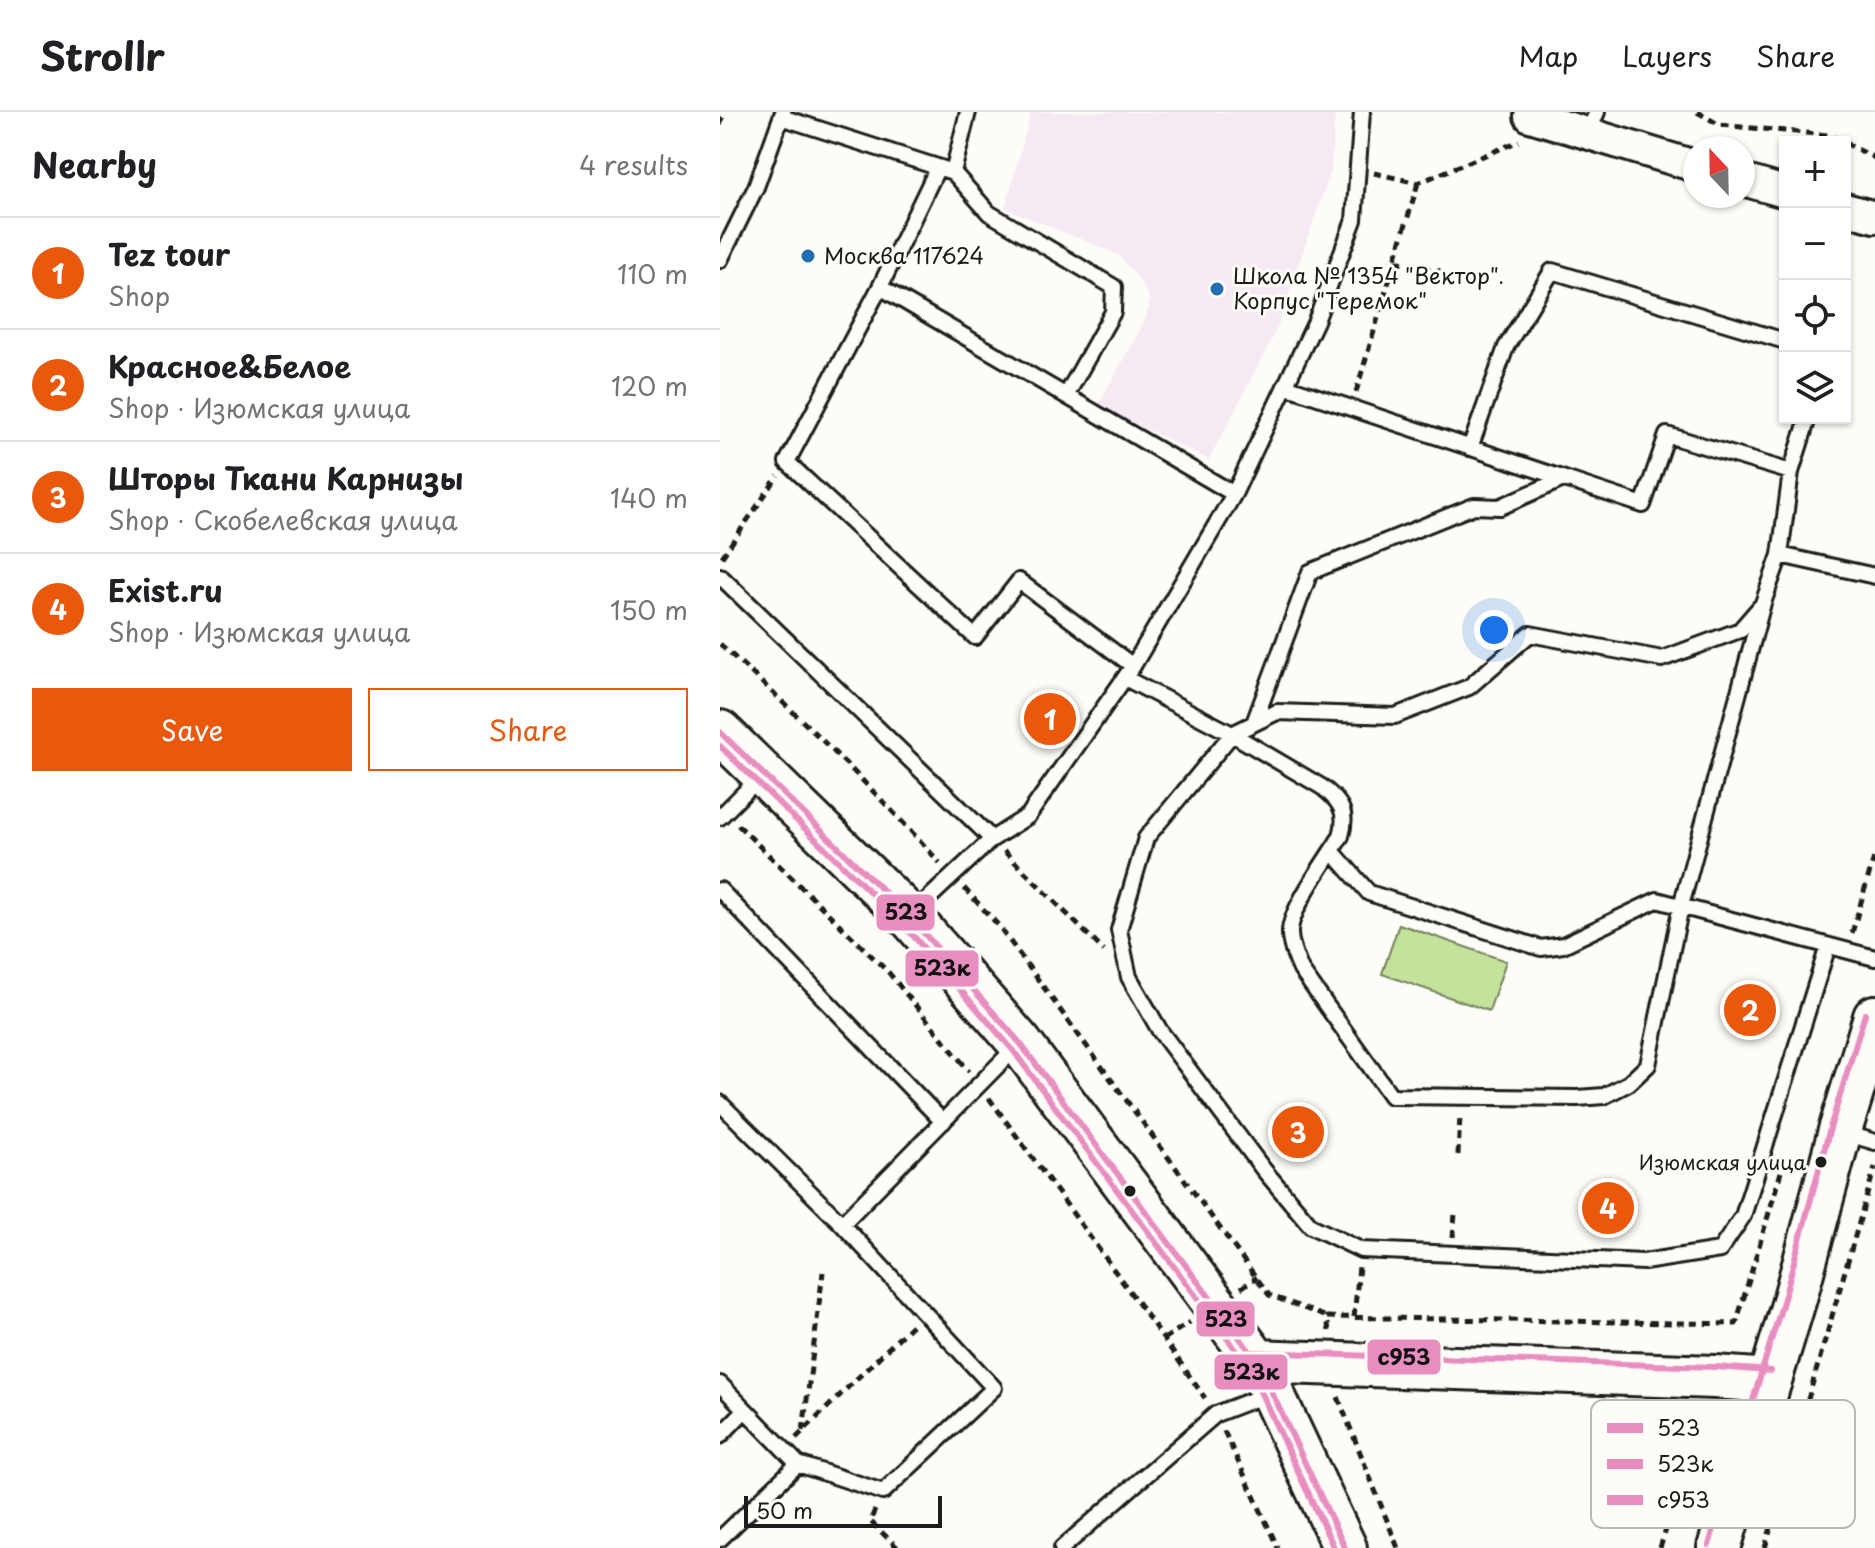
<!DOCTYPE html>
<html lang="en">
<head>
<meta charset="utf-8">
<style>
	:root { --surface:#fff; --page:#f2f2f2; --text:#202124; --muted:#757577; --line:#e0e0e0; --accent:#ea580c }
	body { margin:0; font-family:"Playpen Sans",sans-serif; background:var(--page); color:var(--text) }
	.controls { position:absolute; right:24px; top:24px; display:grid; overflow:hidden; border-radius:0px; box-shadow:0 2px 6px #0004 }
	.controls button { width:72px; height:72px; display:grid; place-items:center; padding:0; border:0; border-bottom:2px solid var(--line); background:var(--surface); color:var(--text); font:40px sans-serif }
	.compass { position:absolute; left:963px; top:24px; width:72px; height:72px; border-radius:50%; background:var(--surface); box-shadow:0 2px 6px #0004; rotate:338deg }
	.scale { position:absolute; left:24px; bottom:20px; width:198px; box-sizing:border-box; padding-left:8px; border:4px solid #1c1c1c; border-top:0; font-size:22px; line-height:28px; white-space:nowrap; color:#1c1c1c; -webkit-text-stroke:6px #fdfcf7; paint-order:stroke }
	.you { position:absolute; left:774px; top:518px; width:28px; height:28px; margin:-20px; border:6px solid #fff; border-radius:50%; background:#1a73e8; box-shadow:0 0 0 12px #1a73e833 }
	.badge { display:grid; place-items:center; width:52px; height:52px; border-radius:50%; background:var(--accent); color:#fff; font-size:26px; font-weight:700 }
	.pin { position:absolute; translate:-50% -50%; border:4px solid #fff; box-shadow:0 2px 8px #0006 }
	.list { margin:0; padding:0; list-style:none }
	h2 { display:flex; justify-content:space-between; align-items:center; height:104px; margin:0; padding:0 32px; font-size:34px }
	h2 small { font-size:26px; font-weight:400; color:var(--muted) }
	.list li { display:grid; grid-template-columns:52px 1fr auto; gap:24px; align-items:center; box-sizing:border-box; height:112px; padding:0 32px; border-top:2px solid var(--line) }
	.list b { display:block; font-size:30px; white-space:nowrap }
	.list p { margin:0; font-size:26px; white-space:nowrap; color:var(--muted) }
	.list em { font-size:26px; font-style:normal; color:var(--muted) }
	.actions { display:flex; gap:16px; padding:24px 32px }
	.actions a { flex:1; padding:18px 0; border:2px solid var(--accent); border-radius:0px; text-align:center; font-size:28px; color:var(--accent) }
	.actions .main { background:var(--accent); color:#fff }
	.icon { flex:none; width:44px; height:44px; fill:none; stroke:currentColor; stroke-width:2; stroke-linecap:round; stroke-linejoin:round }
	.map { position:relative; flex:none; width:1155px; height:1436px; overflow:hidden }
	header { display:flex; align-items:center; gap:48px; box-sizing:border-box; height:112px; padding:0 40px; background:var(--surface); border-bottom:2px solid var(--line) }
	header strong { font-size:38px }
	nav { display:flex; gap:44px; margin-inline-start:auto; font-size:28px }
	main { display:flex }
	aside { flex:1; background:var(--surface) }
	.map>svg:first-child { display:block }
	.built { fill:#f5eaf4 }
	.green { fill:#c3e29a; stroke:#707f5b; stroke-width:2 }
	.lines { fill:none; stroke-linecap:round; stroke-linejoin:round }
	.lane-casing { stroke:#1c1c1c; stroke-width:20 }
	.street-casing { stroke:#1c1c1c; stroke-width:36 }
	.secondary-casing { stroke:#1c1c1c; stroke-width:48 }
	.path { stroke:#1c1c1c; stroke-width:5; stroke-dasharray:8 6; stroke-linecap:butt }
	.lane { stroke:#fdfcf7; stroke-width:14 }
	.street { stroke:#fdfcf7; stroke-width:30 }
	.secondary { stroke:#fdfcf7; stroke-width:42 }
	.bus-1-casing { stroke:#fdfcf7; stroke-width:12 }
	.bus-2-casing { stroke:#fdfcf7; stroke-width:12 }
	.bus-3-casing { stroke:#fdfcf7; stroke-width:12 }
	.bus-1 { stroke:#e88dc0; stroke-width:6 }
	.bus-2 { stroke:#e88dc0; stroke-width:6 }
	.bus-3 { stroke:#e88dc0; stroke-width:6 }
	.poi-dot { fill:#1f6fb2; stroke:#fdfcf7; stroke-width:3 }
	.bus-dot { fill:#1c1c1c; stroke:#fdfcf7; stroke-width:3 }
	.labels { text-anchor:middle; stroke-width:6; stroke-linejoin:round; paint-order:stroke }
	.bus-label { font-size:20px; fill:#1c1c1c; stroke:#fdfcf7; text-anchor:end }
	.poi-label { font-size:22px; fill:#1c1c1c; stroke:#fdfcf7; text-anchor:start }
	.key { fill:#fdfcf7; stroke:#bab9b5; stroke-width:2 }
	.key-label { font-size:22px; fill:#1c1c1c }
	.line-badge { stroke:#fdfcf7; stroke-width:3 }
	.pale-badge-label { font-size:22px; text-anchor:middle; font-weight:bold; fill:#111 }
</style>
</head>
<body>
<header>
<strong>Strollr</strong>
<nav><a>Map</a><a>Layers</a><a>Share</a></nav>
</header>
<main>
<aside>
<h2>Nearby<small>4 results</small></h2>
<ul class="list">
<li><span class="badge">1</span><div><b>Tez tour</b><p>Shop</p></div><em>110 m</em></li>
<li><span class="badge">2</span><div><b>Красное&amp;Белое</b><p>Shop · Изюмская улица</p></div><em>120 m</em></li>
<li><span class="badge">3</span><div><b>Шторы Ткани Карнизы</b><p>Shop · Скобелевская улица</p></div><em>140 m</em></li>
<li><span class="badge">4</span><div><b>Exist.ru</b><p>Shop · Изюмская улица</p></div><em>150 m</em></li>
</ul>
<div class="actions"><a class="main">Save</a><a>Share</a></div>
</aside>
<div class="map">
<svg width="1155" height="1436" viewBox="0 0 1155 1436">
	<rect width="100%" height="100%" fill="#fdfcf7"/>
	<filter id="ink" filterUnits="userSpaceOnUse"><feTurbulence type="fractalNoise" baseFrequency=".0125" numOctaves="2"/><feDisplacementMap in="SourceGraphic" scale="16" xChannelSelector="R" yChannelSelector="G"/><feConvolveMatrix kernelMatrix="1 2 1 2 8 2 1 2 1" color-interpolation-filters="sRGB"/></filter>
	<g filter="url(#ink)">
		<path class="built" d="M311,0H615L611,58L556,219L489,348L378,293L425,209L430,188L419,167L397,142L285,96Z"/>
		<path class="green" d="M679,812L786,849L769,899L662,862Z"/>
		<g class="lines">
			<g class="lane-casing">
				<path id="lane" d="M61,5L233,60L269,101L394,175L393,200L346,284
					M867,22L877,0
					M233,60L248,0
					M0,148L36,75L63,0
					M160,175L218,55
					M750,336L786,235L832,159L1065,229
					M1071,360L1088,306
					M1060,443L1155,464
					M0,464L272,727
					M1040,495L1020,518L942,547L810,522L749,575L675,604L557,600L512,622L426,726L399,818L409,865L440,919L543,1057L591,1114L641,1138L924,1150L1000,1138L1023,1104L1108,834
					M413,554L299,469L255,525L67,350L160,175L514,382
					M405,566L512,622L602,675C621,690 628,700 621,724C608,746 569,798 570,821C570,834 576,846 581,858L671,984L857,986L884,984L909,971L928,953L961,794L1043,491L1060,443L1071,360L947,323L923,393L565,274
					M534,611L590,460L754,394L780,395L843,367
					M0,705L39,666
					M612,739L649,781L821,836L843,833L937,788L1155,846
					M0,778L223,1010
					M193,801L272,727L308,704L413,554L514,382L596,209L634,108L642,0
					M0,991L122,1112
					M1125,1021L1155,1030
					M0,1272L78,1352L0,1427
					M0,1324L25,1298
					M78,1352L163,1380L274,1276L122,1112L297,934
					M342,1436L496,1302L548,1282"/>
			</g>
			<g class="street-casing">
				<path id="street" d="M810,4L975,54
					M1023,68L1065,80
					M1125,97L1155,105"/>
			</g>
			<g class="secondary-casing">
				<path id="secondary" d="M0,620L189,804L300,931L537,1249L625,1436
					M537,1249L995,1265L1050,1269
					M999,1436L1075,1186L1120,1019L1155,905"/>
			</g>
			<path class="path" d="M977,0L1000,13L1108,23L1122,30
				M0,13L5,0
				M1125,31L1155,46
				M654,61L698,71L799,29
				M675,149L720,159
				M636,280L698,71
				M2,445L58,364
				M0,532C77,602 151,674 220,751
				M18,713L169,861L249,959
				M284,739L384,839
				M244,776L278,813L549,1183L607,1205
				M1132,821L1155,742
				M269,986L426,1202L485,1286
				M738,1043L740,1004
				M733,1125L735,1102
				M521,1176L537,1165
				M634,1205L639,1154
				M609,1219L607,1205L1016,1212L1061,1060
				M444,1227L470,1210
				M618,1285L678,1436
				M83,1319L103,1160
				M504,1319L558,1436
				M76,1326L192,1213
				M155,1398L150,1409L178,1436
				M940,1436L985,1296
				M1045,1436L1155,1055"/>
			<use href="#lane" class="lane"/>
			<use href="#street" class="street"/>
			<use href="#secondary" class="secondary"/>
			<g class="bus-1-casing">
				<path id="bus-1" d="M0,620L189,804L300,931L537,1249L625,1436"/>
			</g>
			<g class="bus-2-casing">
				<path id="bus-2" d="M0,634L182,811L292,937L528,1254L614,1436"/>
			</g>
			<g class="bus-3-casing">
				<path id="bus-3" d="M989,1433L1065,1183L1110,1016L1145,902
					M614,1436L528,1252V1245L534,1240L995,1255L1051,1259"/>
			</g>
			<use href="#bus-1" class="bus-1"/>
			<use href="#bus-2" class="bus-2"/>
			<use href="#bus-3" class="bus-3"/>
		</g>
	</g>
	<g class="poi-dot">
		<circle cx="88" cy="144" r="8"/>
		<circle cx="497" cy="177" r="8"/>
	</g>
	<g class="bus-dot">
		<circle cx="1101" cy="1050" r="7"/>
		<circle cx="410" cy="1079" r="7"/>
	</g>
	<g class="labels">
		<g class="bus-label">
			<text x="1086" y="1058">Изюмская улица</text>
		</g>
		<g class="poi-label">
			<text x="104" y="152">Москва 117624</text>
			<text x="513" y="172">Школа № 1354 "Вектор".<tspan x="513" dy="25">Корпус "Теремок"</tspan></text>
		</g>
	</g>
	<rect x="871" y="1288" width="264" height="128" rx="12" class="key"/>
	<rect x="887" y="1311" width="36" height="10" fill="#e88dc0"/>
	<rect x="887" y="1347" width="36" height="10" fill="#e88dc0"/>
	<rect x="887" y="1383" width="36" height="10" fill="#e88dc0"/>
	<g class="key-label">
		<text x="937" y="1324">523</text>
		<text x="937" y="1360">523к</text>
		<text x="937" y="1396">с953</text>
	</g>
	<g class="line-badge">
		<rect x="155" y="781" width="61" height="39" rx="8" fill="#e88dc0"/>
		<rect x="184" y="837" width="76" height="39" rx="8" fill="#e88dc0"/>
		<rect x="475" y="1188" width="61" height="38" rx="8" fill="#e88dc0"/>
		<rect x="646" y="1226" width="76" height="38" rx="8" fill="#e88dc0"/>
		<rect x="493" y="1241" width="76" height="38" rx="8" fill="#e88dc0"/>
	</g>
	<g class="pale-badge-label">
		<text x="186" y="808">523</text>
		<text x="222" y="864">523к</text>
		<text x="506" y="1215">523</text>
		<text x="684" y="1253">с953</text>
		<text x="531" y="1268">523к</text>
	</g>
</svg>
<div class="controls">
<button>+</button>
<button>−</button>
<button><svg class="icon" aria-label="locate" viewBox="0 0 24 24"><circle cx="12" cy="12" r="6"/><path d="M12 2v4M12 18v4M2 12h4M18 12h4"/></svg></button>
<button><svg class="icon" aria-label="layers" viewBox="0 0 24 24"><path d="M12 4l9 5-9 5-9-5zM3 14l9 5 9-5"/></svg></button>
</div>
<svg class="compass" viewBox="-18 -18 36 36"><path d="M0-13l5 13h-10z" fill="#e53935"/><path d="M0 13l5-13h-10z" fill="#757577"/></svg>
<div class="scale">50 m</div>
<div class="you"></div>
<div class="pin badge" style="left:330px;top:607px">1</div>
<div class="pin badge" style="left:1030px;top:898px">2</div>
<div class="pin badge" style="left:578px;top:1020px">3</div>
<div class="pin badge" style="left:888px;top:1096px">4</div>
</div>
</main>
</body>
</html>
